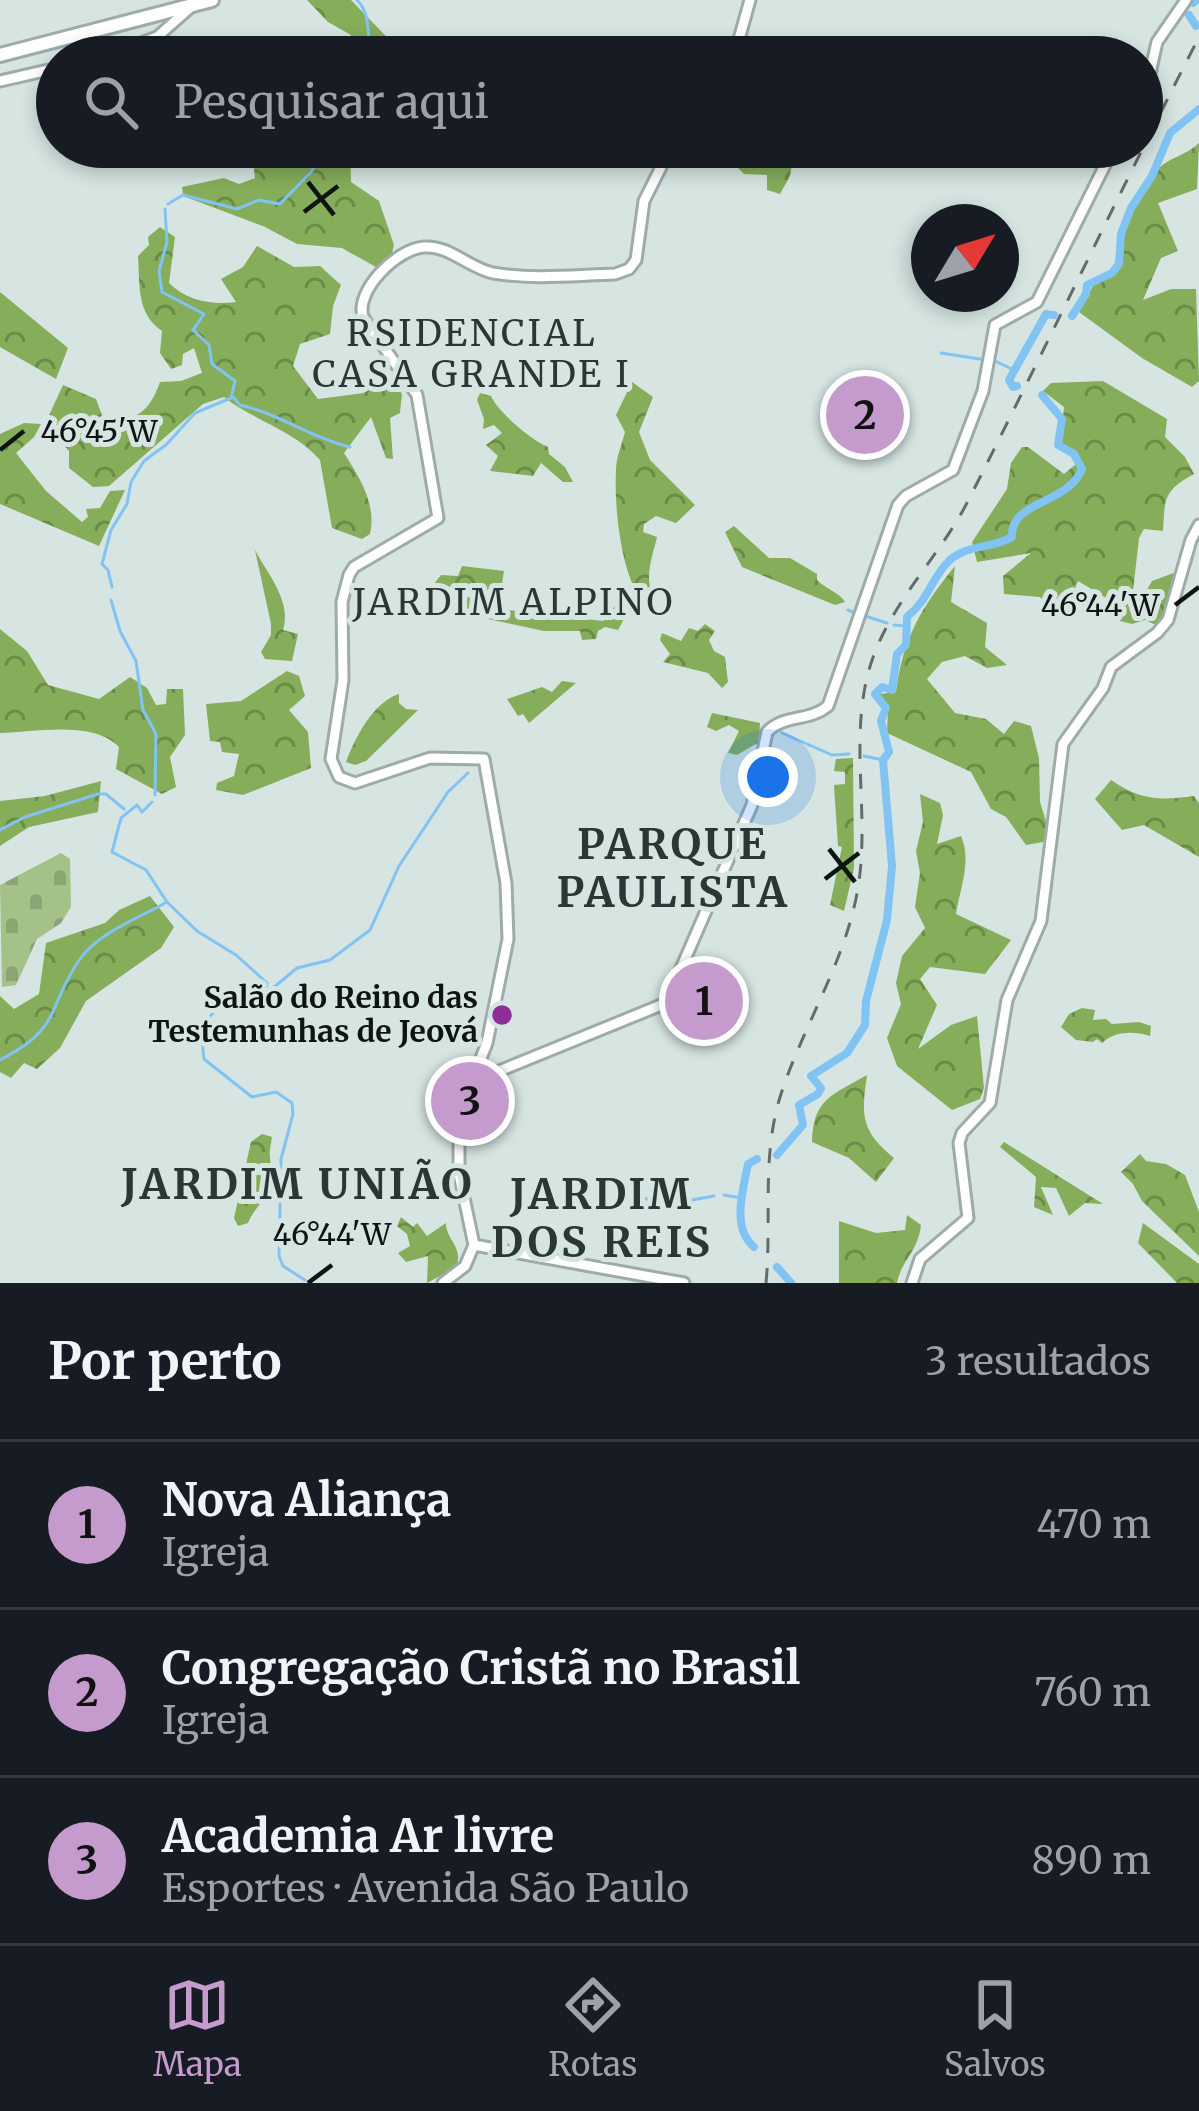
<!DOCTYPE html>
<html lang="pt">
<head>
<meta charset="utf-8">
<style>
	:root { --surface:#171b24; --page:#242831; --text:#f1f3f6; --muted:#9ea1a6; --line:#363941; --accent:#c49bcc }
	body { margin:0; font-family:Merriweather,serif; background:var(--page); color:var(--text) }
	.compass { position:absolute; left:911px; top:204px; width:108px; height:108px; border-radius:50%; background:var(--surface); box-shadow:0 6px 18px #0003; rotate:52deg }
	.you { position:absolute; left:768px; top:777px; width:42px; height:42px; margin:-30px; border:9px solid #fff; border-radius:50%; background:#1a73e8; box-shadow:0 0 0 18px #1a73e833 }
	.badge { display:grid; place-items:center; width:78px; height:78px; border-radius:50%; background:var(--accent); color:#111; font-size:39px; font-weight:700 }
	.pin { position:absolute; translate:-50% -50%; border:6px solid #fff; box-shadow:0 3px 12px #0006 }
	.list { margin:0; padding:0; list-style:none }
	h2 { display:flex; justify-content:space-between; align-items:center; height:156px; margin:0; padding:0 48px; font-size:51px }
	h2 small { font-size:39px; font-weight:400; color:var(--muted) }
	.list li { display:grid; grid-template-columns:78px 1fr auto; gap:36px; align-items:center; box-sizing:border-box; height:168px; padding:0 48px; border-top:3px solid var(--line) }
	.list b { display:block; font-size:45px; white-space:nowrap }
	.list p { margin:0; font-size:39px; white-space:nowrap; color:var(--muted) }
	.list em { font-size:39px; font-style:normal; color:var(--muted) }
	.icon { flex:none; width:66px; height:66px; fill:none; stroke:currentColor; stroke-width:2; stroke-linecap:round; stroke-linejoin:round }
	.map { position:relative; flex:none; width:1199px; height:1283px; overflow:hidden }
	.search { position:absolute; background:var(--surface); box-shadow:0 6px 18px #0003; left:36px; right:36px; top:36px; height:132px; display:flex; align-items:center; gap:30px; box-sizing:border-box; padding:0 42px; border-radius:66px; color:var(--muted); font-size:45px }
	.sheet { height:660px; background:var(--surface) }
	nav { display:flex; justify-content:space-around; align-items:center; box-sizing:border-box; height:168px; border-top:3px solid var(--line); background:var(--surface); font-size:33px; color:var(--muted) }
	nav a { display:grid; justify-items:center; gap:6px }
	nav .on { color:var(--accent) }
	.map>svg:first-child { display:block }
	.forest { fill:url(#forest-crowns) }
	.cemetery { fill:url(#cemetery-stones) }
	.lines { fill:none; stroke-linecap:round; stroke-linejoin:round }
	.stream { stroke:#81c4f4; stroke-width:3 }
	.river { stroke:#81c4f4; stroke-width:8 }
	.secondary-casing { stroke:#9daba9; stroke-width:15 }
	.primary-casing { stroke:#9daba9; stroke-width:18 }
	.secondary { stroke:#fff; stroke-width:9 }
	.primary { stroke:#fff; stroke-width:12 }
	.rail { stroke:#636c6b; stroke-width:3; stroke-dasharray:15 15; stroke-linecap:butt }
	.ticks { fill:none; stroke:#0e1413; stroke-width:4.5 }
	.poi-dot { fill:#8e2f98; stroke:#d6e5e2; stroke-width:4.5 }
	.labels { text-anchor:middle; stroke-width:10; stroke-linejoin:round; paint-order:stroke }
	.poi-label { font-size:30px; font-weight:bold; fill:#0e1413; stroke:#d6e5e2; text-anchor:end }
	.quarter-label { font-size:36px; letter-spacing:3px; fill:#2b3735; stroke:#d6e5e2 }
	.district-label { font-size:42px; font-weight:bold; letter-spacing:3px; fill:#2b3735; stroke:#d6e5e2 }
	.ticks-label { font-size:30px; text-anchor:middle; fill:#0e1413; stroke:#d6e5e2; stroke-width:10; stroke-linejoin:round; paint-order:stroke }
</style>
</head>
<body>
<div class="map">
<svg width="1199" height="1283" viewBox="0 0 1199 1283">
	<defs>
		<pattern id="forest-crowns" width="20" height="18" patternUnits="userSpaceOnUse" patternTransform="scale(3)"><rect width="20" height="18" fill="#85ad5a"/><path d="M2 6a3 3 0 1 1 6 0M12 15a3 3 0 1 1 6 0" fill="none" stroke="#6b8c49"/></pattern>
		<pattern id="cemetery-stones" width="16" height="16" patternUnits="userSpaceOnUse" patternTransform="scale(3)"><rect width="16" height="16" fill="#a4c187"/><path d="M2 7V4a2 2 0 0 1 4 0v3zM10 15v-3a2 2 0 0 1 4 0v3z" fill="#8ca574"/></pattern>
	</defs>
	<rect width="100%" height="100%" fill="#d6e5e2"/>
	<path class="forest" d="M307,0H351L406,57H350L346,54L351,35L328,22Z
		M1199,143L1197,189L1158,203L1178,251L1161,258L1143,300L1171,289H1196L1199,381L1192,387L1142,358L1079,312L1096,280L1112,272C1124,237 1132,194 1159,168C1170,157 1187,155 1199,143Z
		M251,147H350L351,182L379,201L394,245L391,257L376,267L342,248L297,244L263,226L183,196L182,187L224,178L239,184L255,178Z
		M717,147H795L790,176L780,194L767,190V175L744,174Z
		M160,227L175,237L169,283C187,301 212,305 236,302L221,279L243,267L257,246L294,267L320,266L341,285L333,306L330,334L300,344L293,366L318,399L364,393L378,370L388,374L402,394L400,413L390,418L393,459L386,458L371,417L344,453C359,477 377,504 370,534L362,539L332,528L320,460C294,430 254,421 224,397L203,404L109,486L93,487L69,468V451L45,424L63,385L96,399L106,426C137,418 149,413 160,382L181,381L202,373L194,348L183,354L182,365L171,369L160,353L162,331C136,313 140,285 138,256L149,245L148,237Z
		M0,292L68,348L56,379L0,347Z
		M1103,381L1167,419L1165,437L1185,457L1194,474C1162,491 1165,501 1163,531L1144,529L1139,538L1132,600H1141L1152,581L1179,571L1167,608L1156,625L1145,620L1132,624L1120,621L1116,604L1078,581L1068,605L1051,611L1040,597L1004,594L1003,576L1031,553L977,562L972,542L1007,489L1011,463L1022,447H1028L1064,474L1081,460L1060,443L1064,407L1043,391L1051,383Z
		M632,382L653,397L639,432L650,460L695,505L676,523L656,516L644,524L643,532L657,537C652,559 643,578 655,600L650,611C621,585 614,508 616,470C616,458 622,444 625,432L616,415Z
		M480,393L491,396C498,412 531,440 548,447L549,454L565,467L573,482H563L541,463L533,476L490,471L498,456L486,445L502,433L494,425L483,429L484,419L477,400Z
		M24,423L41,424L34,437L16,453L46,491L82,522L88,517L86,509L100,508L110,491L125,490L99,546L0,504V434Z
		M734,526L769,558H790L817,574V580C826,589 840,593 845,602L835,605L742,567L725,532Z
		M255,550C268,575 292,601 283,630L298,634L292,661L265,659L261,652L271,635V624Z
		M462,566L504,571L500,596L434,584L441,575L458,576Z
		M955,566L951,602L987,623L985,647L1007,665L987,668L965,656L942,662L927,679L955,713L986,719L1004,734L1014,721L1031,726L1039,758L1040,802L1049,831L1043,842L1026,845L1006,817L991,809L971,772L887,733L888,707L880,694L896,692C903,638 921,608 955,566Z
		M450,595L482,599L486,606L500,609L603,621L618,602L625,617L618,630L605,627L598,631L596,639L582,640L580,631H544L447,610L446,599Z
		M705,624L715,631L709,640L714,651L725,657L728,682L722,688L708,673L663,662L670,654L660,640L662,633L681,641L689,628L698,631Z
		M0,629L27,651L48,685L99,699L130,677L147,688L156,705L166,704L167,689H183L185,735L170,757L176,787L162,794L116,769L119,747C93,720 34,732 0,733Z
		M287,671L299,676L305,696L289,710L308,732L311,768L243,795L216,790L217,783L234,776L239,754L222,752L220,742L210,741L206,704L241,701Z
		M562,681L576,683L529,723L523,714L518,716L507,699L542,687L552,692Z
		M399,694V703L406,709L418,710L366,761L355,765L346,762C355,738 373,702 399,694Z
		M712,713L760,723L759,742L737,755L728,753L739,731L729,725L716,731L707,727Z
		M853,758L854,868L844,911L830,905L842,847L838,846L834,785L845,784V772L834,771L836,759Z
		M1111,780C1140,800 1160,801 1194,796L1199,803V857L1144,825L1122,830L1095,799Z
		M101,781L98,812L29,827L0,846V801L45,796Z
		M920,794L940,803L943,815L937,844L961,836C972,861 960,888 956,914L1011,940L985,974L930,967L920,979L937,1005L918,1049L951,1025L977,1016L984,1088L980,1099L952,1110L897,1066L887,1038L901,1004L896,983L902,956L925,928L915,907L920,873L916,851L923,822Z
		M150,896L174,927L161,948L86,1001L60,1048L37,1069L24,1063L11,1078L0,1072V996L14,1009L39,994L46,943L105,923L119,910Z
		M1082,1008L1095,1010L1093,1020L1106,1019L1112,1024L1139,1022L1151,1026L1150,1036C1133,1031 1115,1031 1102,1043L1097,1039L1093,1042L1076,1040L1061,1027L1069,1014Z
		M867,1075C861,1116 861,1131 894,1158L876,1182L849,1158L812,1142C813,1098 833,1095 867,1075Z
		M262,1134L272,1137C271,1144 269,1151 270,1158C270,1165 275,1171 274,1178C271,1196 254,1207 248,1223L238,1226L234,1218L251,1142Z
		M1004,1142L1103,1204L1085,1203L1069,1216L1056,1188L1041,1187L1053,1215L1034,1207L1036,1177L1000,1147Z
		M1140,1154L1146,1161L1166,1164L1185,1175L1199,1212V1256L1142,1201L1133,1184L1121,1172Z
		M907,1215L921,1225C918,1252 902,1259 897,1283H839V1221L876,1233L905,1230Z
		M401,1217L413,1227L417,1223L427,1236L446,1223C446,1240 464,1247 456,1267L427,1283L428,1256L406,1262L398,1253L410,1246L407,1234L397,1226Z
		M1143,1223L1199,1264V1283H1177L1138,1243Z"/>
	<path class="cemetery" d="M61,853L70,859L71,907L61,923L37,939L16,985L2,987L0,885Z"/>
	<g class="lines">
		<path class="stream" d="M357,0C374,17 363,40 376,57
			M168,204L183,195L237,209L259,200L280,204L312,171L321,147
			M941,353L986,360
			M995,361L1014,370
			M233,397L240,405C282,415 309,437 350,447
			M112,587L108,570L102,564L111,530L127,504L131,482L144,461L167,444L195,413L231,398L235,381L212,364L209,345L193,330L204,314L162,292L159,271L167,242L165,209
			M111,600L120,631L136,661L143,710L156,734L155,795
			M848,610L855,613
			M862,615L887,623
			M894,625L905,626
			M782,733L832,755L849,754
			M864,756L883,760
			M152,802L142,812L137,805L121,818L112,852L146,870L167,902L197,931L236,955L267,983L266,993C223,1001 196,1009 204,1059L252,1097L276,1092L292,1103L293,1114L281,1159L279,1256L283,1266L305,1280
			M0,830L25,817L98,794H106L124,809
			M267,993L297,968L330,960L370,930L399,866L448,792L468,773
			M0,1060C64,1027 45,1009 80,959C98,933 139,918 167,902
			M724,1195L742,1198
			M624,1197L681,1202L714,1196"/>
		<path class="river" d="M1193,3L1196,0
			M1189,15L1196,26
			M1072,316L1086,294L1087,285L1112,273L1119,264L1121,234L1131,208L1152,176L1170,133L1199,109
			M1017,386L1013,387L1009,380L1046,314L1054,315
			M777,1155L803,1125L799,1105L818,1094L821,1088L811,1076L847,1053L865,1025L866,1001L887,920L892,866L883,760L889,752L881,721L886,708L875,694L882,687L892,690L897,654L906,645L907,617C930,598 931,579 948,562C965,544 993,549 1012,537C1010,500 1068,505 1082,469L1074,454L1058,445L1062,419L1042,395
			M754,1247C731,1227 743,1191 748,1164L757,1159
			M777,1267L791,1283"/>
		<g class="secondary-casing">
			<path id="secondary" d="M103,57L157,37L191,7
				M734,57L750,0
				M1150,73L1157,42L1186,0
				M0,81L57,68
				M1142,92L1151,70
				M471,1087L492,1074L666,1003L752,805L767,732C784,714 809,722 828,706L898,505L906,496L953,470L983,391L995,325L1037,302L1114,147
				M474,1245L684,1283
				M443,1283L465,1266L474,1245L459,1174V1128L466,1096L487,1043L508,939L506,883L484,759L430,758L355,783L339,777L331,759L343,680L342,602L349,575L354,567L438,518L417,395L363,317C355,290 397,249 424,247C449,245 469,268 493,273C533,280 576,275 615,274L629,269L636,260L644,201L671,147
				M912,1283L920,1259L968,1218L959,1143L962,1133L990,1103L1007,1000L1041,921L1063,744L1103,688L1111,667L1157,633L1168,620L1191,540L1199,525"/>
		</g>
		<g class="primary-casing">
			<path id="primary" d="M0,55L212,0"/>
		</g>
		<use href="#secondary" class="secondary"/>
		<use href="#primary" class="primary"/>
		<path class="rail" d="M766,1283C772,1219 761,1156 781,1094C804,1023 849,956 859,881C870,803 845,723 877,647C900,593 942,552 968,501C1046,347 1120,191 1199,37"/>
	</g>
	<path class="ticks" d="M308,182L334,215M304,212L338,186M0,450L24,431M1175,605L1199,587M829,849L855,882M825,879L859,853M308,1283L332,1265"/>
	<circle class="poi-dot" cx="502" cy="1015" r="12"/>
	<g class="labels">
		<g class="poi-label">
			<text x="478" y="1008">Salão do Reino das<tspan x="478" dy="34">Testemunhas de Jeová</tspan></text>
		</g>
		<g class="quarter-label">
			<text x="472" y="346">RSIDENCIAL<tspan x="472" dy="41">CASA GRANDE I</tspan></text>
			<text x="514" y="615">JARDIM ALPINO</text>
		</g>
		<g class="district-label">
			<text x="673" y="859">PARQUE<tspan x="673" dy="48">PAULISTA</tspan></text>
			<text x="298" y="1199">JARDIM UNIÃO</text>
			<text x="602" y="1209">JARDIM<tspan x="602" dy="48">DOS REIS</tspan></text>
		</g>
	</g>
	<g class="ticks-label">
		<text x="99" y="442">46°45'W</text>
		<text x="1100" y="616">46°44'W</text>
		<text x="332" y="1245">46°44'W</text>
	</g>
</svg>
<svg class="compass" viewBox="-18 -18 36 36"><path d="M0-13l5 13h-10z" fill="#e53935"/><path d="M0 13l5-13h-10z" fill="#9ea1a6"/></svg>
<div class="you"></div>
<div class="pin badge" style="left:704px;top:1001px">1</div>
<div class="pin badge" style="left:865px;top:415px">2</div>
<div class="pin badge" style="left:470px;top:1101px">3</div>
<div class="search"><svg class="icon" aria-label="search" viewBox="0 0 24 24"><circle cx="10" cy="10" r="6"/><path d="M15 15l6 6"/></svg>Pesquisar aqui</div>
</div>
<section class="sheet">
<h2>Por perto<small>3 resultados</small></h2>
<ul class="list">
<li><span class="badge">1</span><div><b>Nova Aliança</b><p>Igreja</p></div><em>470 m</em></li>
<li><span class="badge">2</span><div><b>Congregação Cristã no Brasil</b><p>Igreja</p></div><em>760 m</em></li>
<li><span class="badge">3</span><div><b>Academia Ar livre</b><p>Esportes · Avenida São Paulo</p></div><em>890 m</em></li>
</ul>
</section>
<nav>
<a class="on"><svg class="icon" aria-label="map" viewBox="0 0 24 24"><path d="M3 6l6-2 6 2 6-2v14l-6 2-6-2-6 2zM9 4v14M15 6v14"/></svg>Mapa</a>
<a><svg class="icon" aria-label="directions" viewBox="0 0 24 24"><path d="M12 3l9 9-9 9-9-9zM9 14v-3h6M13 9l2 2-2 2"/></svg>Rotas</a>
<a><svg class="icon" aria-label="saved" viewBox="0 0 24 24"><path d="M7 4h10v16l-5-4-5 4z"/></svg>Salvos</a>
</nav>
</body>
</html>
